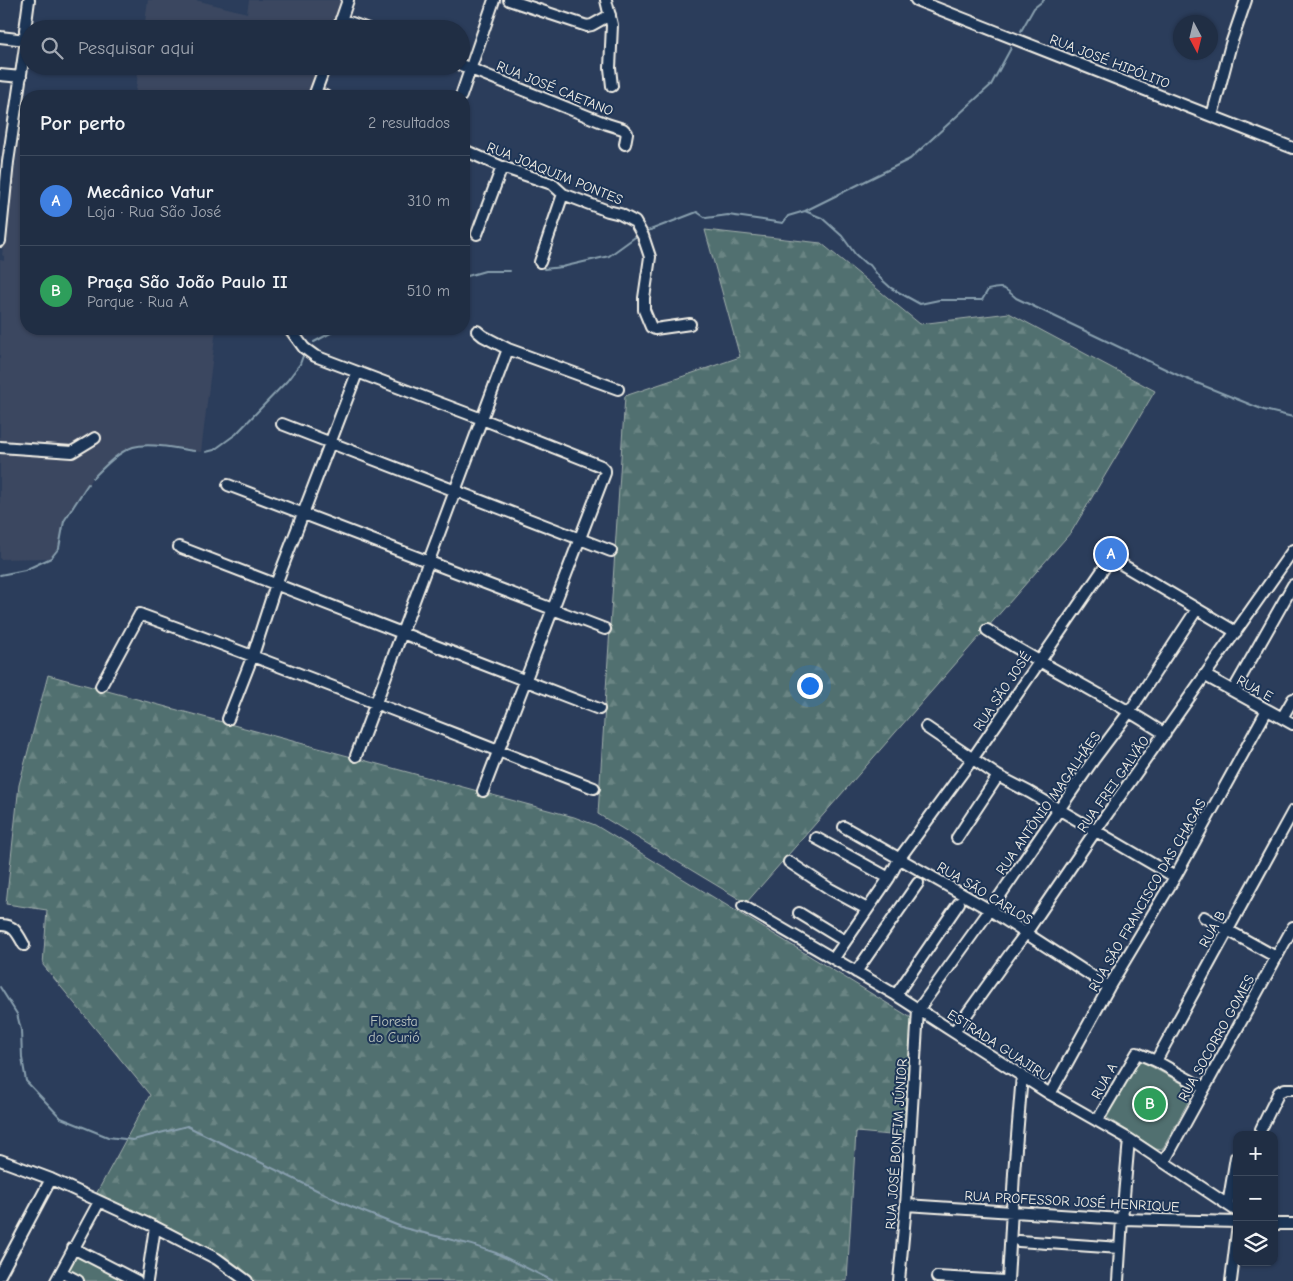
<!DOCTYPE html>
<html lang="pt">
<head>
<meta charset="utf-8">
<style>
	:root { --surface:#202e44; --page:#2d3a4f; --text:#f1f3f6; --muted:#a2a8b2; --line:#3d4a5d; --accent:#e69b98 }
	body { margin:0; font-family:"Comic Neue",sans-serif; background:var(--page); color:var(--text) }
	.controls { position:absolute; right:15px; bottom:15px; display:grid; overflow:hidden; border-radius:10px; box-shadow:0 1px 4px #0004 }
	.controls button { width:45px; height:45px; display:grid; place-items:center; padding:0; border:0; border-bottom:1px solid var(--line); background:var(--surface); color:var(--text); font:25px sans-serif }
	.compass { position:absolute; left:1173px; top:15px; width:45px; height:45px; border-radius:50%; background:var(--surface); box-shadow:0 1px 4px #0004; rotate:173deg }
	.you { position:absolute; left:809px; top:685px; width:18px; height:18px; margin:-12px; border:4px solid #fff; border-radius:50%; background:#1a73e8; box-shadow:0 0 0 8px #1a73e833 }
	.badge { display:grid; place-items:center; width:32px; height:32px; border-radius:50%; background:var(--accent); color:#fff; font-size:16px; font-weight:700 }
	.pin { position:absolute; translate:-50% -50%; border:2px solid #fff; box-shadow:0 1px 5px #0006 }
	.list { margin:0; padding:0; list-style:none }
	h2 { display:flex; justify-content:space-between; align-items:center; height:65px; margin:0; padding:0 20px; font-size:21px }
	h2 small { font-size:16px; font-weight:400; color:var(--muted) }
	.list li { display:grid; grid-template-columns:32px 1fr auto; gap:15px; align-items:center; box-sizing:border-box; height:90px; padding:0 20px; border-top:1px solid var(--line) }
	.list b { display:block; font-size:19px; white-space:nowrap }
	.list p { margin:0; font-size:16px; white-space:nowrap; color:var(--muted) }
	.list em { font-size:16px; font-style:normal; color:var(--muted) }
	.icon { flex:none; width:28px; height:28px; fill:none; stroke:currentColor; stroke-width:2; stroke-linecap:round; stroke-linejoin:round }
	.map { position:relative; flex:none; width:1293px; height:1281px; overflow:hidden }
	.search { position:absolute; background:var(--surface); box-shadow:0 1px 4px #0004; left:20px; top:20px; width:450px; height:55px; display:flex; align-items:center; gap:12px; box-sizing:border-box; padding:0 18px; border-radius:28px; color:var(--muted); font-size:19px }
	.panel { position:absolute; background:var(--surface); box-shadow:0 1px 4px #0004; left:20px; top:90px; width:450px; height:245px; border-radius:20px }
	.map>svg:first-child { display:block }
	.built { fill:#3b4760 }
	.green { fill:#51706f; stroke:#a2b0ac }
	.forest { fill:url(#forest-firs); stroke:#a2b0ac }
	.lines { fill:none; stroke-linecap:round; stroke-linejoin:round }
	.stream { stroke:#889fae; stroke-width:2 }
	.minor-casing { stroke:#f4f1e8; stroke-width:14 }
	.minor { stroke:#1d3557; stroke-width:10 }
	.labels { text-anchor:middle; stroke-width:4; stroke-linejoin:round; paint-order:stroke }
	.street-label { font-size:14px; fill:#f4f1e8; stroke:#1d3557 }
	.park-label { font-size:14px; fill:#bbc4be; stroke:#1d3557 }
</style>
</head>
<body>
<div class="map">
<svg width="1293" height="1281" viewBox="0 0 1293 1281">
	<defs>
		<pattern id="forest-firs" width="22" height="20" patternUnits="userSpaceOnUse" patternTransform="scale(1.25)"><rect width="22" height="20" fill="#51706f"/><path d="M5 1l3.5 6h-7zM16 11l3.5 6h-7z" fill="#6b8584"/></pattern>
	</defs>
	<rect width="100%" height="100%" fill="#2b3d5b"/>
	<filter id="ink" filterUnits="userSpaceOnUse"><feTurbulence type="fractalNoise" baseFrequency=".02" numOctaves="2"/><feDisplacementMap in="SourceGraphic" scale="10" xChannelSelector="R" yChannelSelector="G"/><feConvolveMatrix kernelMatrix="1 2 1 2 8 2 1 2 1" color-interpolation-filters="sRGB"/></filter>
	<g filter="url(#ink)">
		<path class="built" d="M148,0H195L247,13L249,0H343L332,29H144Z
			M139,66H318L307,96H135Z
			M24,109H26V329H216L201,452L165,447L143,446L132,447L115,458L92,478L64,521L59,548L51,558L0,559V260L4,261V256L2,255Z"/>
		<path class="green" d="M1139,1060L1192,1089L1193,1093L1162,1150L1156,1149L1106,1117L1136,1061Z
			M74,1252L129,1281H82L65,1272Z"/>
		<path class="forest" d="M705,230L821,243L920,324L1009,313L1155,391L1072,531L746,903L598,814L625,396L740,357Z
			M48,675L574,817L595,825L913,1019L902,1136L856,1132L847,1281H241L219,1261L94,1198L150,1095L43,965L47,910L6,904L19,785Z"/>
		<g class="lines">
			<path class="stream" d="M1021,31L1034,8L1044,0
				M805,211L822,218L842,236L855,254L865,263L870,265L880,278L891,288L920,304L939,300H982L988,290C1003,286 1004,287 1016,298L1182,377L1264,410L1293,417
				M645,232L697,212L706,218L728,215L783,223L788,216L805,211L910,159L991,85L1011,48
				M544,269L562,267L609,256L638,235
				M464,277L485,271H510
				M314,342L338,329
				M206,452L214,450L236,434L287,381L300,364L304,353
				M93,478C104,467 118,452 133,447C150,442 177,449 195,451
				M0,575L25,570L51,558L59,548L64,521L88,484
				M0,987L17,1014L21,1030L22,1058L26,1081L61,1118L108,1137L133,1140L187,1126L347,1205L404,1228L472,1245L496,1253L553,1281"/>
			<g class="minor-casing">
				<path id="minor" d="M509,0L587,26L592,25L610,15
					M606,0L612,25L610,68L612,86
					M916,0L1293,148
					M341,19L368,29
					M338,29L348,0
					M0,37L26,40
					M461,65L607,124L623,129L627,133L625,144
					M0,75L21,77
					M315,93L325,96
					M314,96L325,66
					M461,96L494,0
					M1212,116L1231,44L1246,0
					M464,150L502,167L552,184L563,194L608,211L620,214L635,222L643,236L650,257L644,298V310L651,327L655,329L690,324
					M477,234L502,167
					M0,241L8,162L26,40L25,30L29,0
					M540,262L563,194
					M290,329L304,348L315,356L482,419L601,466L605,470V473L483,791
					M477,331L483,336L508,349L618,389
					M282,424L611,551
					M0,447L72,452L95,438
					M228,485L605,629
					M179,547L599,709
					M987,630C1045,667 1108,696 1165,734
					M1204,675L1293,724
					M101,686L140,614L142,615C294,670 443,730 594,788
					M1233,691L1293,585
					M1282,718L1293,699
					M228,719L253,655L276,584L357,373
					M926,727L998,776L1029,792L1175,877
					M356,756L508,349
					M844,827L990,910L1109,987
					M816,838L889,878
					M957,838L998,776
					M789,862L830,889L867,909
					M743,906L896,995L1050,1094L1129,1139L1237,1211
					M799,913L845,941
					M1204,917L1276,957
					M0,925C14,924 18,934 24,945
					M834,958L889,878L899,859L973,758L1111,558L1236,632
					M856,972L918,883
					M896,995L959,903
					M954,1032L1010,954L1026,933L1096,830L1293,550
					M1156,1061L1293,811
					M1050,1094L1109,987L1175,877L1267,710
					M1097,1121L1137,1053L1156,1061L1204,1088
					M1261,1129L1279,1092L1285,1089H1293
					M0,1160L51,1179L155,1227L217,1259L247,1281
					M1164,1162L1293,927
					M906,1205L1122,1219L1237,1222
					M1228,1205L1236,1157
					M1274,1224H1293
					M1019,1241L1120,1248
					M73,1248L137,1281
					M61,1272L78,1281
					M0,1275L51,1179
					M937,1277L1005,1281
					M56,1281L99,1202
					M147,1281L155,1227
					M899,1281L906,1205L918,1010L990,910L1094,759L1130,711L1197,609
					M1008,1281L1014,1173L1022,1075
					M1118,1281L1122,1219L1129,1139
					M1231,1281L1237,1232"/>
			</g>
			<use href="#minor" class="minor"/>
		</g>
	</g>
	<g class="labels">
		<g class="street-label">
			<text transform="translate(1110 61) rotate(21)" y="5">RUA JOSÉ HIPÓLITO</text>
			<text transform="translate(555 88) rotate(22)" y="5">RUA JOSÉ CAETANO</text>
			<text transform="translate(555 173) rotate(22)" y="5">RUA JOAQUIM PONTES</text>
			<text transform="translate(1255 688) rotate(29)" y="5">RUA E</text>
			<text transform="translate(1002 691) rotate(-56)" y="5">RUA SÃO JOSÉ</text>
			<text transform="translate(1113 784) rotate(-55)" y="5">RUA FREI GALVÃO</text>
			<text transform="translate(1048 803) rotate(-55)" y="5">RUA ANTÔNIO MAGALHÃES</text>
			<text transform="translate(985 893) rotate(31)" y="5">RUA SÃO CARLOS</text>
			<text transform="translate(1147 895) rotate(-60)" y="5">RUA SÃO FRANCISCO DAS CHAGAS</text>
			<text transform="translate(1212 929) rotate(-61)" y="5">RUA B</text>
			<text transform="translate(1216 1038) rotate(-61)" y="5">RUA SOCORRO GOMES</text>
			<text transform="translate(999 1045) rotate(33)" y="5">ESTRADA GUAJIRU</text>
			<text transform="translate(1104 1081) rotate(-61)" y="5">RUA A</text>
			<text transform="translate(896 1144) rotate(-86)" y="5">RUA JOSÉ BONFIM JÚNIOR</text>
			<text transform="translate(1072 1201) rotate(3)" y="5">RUA PROFESSOR JOSÉ HENRIQUE</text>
		</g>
		<g class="park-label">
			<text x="394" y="1026">Floresta<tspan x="394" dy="16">do Curió</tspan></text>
		</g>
	</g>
</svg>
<div class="controls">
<button>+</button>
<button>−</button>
<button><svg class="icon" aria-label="layers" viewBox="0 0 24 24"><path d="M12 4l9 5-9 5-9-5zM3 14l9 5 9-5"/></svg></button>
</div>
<svg class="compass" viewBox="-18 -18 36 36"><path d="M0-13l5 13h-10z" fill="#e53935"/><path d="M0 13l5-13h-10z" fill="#a2a8b2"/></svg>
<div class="you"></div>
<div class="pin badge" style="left:1111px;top:554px;background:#3f7fe0">A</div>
<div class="pin badge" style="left:1150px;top:1104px;background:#2e9e5b">B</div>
<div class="search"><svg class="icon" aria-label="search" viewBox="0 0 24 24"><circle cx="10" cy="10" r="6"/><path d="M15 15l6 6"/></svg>Pesquisar aqui</div>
<section class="panel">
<h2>Por perto<small>2 resultados</small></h2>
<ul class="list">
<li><span class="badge" style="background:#3f7fe0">A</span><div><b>Mecânico Vatur</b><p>Loja · Rua São José</p></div><em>310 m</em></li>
<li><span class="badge" style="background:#2e9e5b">B</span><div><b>Praça São João Paulo II</b><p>Parque · Rua A</p></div><em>510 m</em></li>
</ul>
</section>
</div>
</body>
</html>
